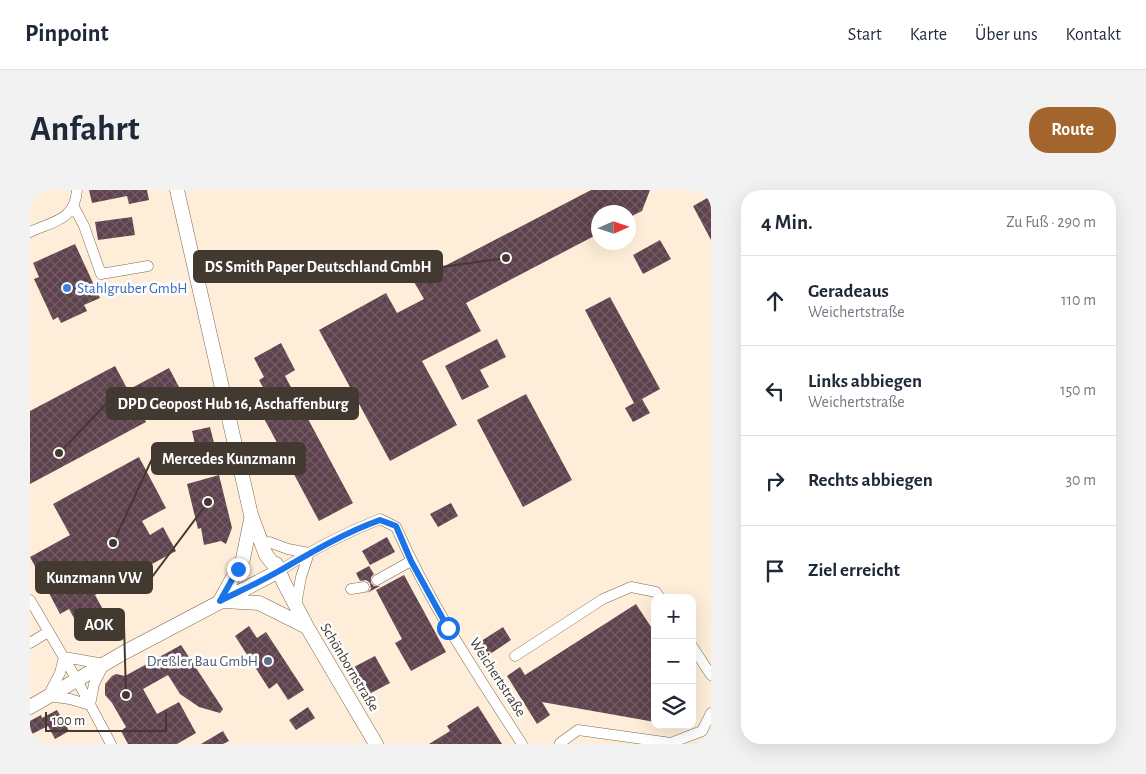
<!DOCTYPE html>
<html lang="de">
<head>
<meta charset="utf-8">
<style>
	:root { --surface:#fff; --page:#f2f2f3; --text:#1f2937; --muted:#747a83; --line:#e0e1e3; --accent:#a4652d }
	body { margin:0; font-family:"Alegreya Sans",sans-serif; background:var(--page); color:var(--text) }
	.controls { position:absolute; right:15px; bottom:15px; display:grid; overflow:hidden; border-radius:10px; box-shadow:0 5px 20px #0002 }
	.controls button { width:45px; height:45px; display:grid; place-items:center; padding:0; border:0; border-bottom:1px solid var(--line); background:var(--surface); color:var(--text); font:25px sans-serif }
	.compass { position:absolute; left:561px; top:15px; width:45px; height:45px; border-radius:50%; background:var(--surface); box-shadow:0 5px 20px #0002; rotate:87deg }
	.scale { position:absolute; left:15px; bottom:12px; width:122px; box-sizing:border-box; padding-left:5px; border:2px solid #423a30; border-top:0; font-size:14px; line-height:18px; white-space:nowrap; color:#423a30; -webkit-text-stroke:4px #fdfdfd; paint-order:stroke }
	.stop { position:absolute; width:15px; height:15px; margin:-11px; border:4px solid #1a73e8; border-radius:50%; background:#fff }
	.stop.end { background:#1a73e8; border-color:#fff; box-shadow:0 1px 5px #0008 }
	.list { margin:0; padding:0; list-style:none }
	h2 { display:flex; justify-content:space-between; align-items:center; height:65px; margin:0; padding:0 20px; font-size:21px }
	h2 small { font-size:16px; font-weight:400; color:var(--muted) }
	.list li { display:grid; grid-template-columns:32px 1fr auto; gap:15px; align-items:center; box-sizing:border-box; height:90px; padding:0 20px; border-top:1px solid var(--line) }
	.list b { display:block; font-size:19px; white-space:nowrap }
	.list p { margin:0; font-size:16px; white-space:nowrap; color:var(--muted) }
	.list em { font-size:16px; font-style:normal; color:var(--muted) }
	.icon { flex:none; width:28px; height:28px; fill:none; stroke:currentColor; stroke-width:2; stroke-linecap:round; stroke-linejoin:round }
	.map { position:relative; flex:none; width:681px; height:554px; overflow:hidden; border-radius:20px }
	header { display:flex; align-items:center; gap:30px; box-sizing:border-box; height:70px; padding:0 25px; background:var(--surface); border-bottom:1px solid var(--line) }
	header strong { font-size:24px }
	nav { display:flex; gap:28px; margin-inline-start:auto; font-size:18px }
	.intro { display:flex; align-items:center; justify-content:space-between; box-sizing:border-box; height:120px; padding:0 30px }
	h1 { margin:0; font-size:35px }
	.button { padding:12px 22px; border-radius:20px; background:var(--accent); color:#fff; font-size:18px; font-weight:700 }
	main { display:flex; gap:30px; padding:0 30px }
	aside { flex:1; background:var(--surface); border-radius:20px; box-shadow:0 5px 20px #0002 }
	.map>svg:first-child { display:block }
	.building { fill:url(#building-cross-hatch) }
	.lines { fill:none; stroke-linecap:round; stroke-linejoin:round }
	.minor-casing { stroke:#7c6952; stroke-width:11 }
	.major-casing { stroke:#7c6952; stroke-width:15 }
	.minor { stroke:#fff; stroke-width:10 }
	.major { stroke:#fff; stroke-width:14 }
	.route { stroke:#1a73e8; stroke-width:6 }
	.shop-dot { fill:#3f7fe0; stroke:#fdfdfd; stroke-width:2 }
	.service-dot { fill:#5c6f8a; stroke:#fdfdfd; stroke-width:2 }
	.labels { text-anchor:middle; stroke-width:5; stroke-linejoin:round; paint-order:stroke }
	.shop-label { font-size:15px; fill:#366cbe; stroke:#fdfdfd; text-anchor:start }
	.service-label { font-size:15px; fill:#4e5e75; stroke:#fdfdfd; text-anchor:end }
	.street-label { font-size:15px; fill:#423a30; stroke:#fdfdfd }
	.leader { fill:none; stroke:#423a30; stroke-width:2 }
	.callout-dot { fill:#423a30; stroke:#fdfdfd; stroke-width:2 }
	.callout { fill:#423a30; stroke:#423a30; stroke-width:2 }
	.callout-label { font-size:16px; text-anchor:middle; font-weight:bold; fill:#fff }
</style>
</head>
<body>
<header>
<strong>Pinpoint</strong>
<nav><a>Start</a><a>Karte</a><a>Über uns</a><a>Kontakt</a></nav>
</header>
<div class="intro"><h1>Anfahrt</h1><a class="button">Route</a></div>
<main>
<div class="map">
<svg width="681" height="554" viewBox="0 0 681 554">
	<defs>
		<pattern id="building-cross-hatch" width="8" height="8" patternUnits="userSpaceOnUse" patternTransform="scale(1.25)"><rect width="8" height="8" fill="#5e424d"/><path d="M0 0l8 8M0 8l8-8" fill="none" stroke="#735c64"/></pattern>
	</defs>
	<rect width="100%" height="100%" fill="#feedd8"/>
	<path class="building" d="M59,0H117L119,10L99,14L97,6L62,13Z
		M561,0H620L612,21L598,28V22H568V44L436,113L451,141L392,171L427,235L360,271L289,140L356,103L367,123L394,109L384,92Z
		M681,6V50L663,16Z
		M102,27L105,45L68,50L65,32Z
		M630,50L641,69L613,84L603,65Z
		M45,54L70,108L54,115L57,121L31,133L28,127L23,130L4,89L9,87L3,73Z
		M580,107L630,199L612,209L620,223L603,232L595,218L604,213L555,120Z
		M467,149L476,167L450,180L459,197L432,210L415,176Z
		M251,153L265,180L255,186L323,313L289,331L223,208L235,201L229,190L234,187L224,168Z
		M85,176L98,200L139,178L149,197L109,219L116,232L0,294V221Z
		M496,204L542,290L493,317L447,230Z
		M180,237L189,273L170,277L162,241Z
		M109,267L136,318L112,331L120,345L133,337L146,361L65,405L82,436L56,450L39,419L30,424L0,367L40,345L23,314Z
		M189,285L202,338L196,354L191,351L174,355L171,338L168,339L157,294Z
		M421,313L428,326L408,337L400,324Z
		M357,347L365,362L340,375L332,361Z
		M339,376L344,384L341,387V393L344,396H350L337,403L341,399L340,393L336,390L330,391L326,383Z
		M374,385L416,462L381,481L365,453L372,449L346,400Z
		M606,414L625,443V532L512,512L520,525L507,534L477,486L490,477L495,485Z
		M219,436L227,448L236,442L274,500L258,510L247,493L239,499L205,446Z
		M473,437L481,450L454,468L445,455Z
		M151,455L193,519L190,523L169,517L150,504L138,485L113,499L127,524L149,512L166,543L147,554H98L91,541L96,537L82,513L75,505V494L82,486L86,484L95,486Z
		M345,466L360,493L339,504L324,477Z
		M448,516L472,554H399L420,541L417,536Z
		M278,517L285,528L266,540L259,530Z
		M27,520L39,541L25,549L18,536L0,545V531L11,525L12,528Z
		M193,541L199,551L193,554H171Z"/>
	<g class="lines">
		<g class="minor-casing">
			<path id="minor" d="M44,17L54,36L71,84L118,76
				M0,42C24,31 45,30 47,0
				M239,352L258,359L279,363
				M249,381C280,361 315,343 350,329L366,337C400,414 446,483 492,554
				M347,390L381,371
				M321,399L334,397
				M0,410L47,490L81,554
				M266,415L271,387L279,363
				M0,453L18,442
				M662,456L681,485
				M485,466L573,409L601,397L626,402L630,408
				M34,467L30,483L18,506L40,509L60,515
				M34,467L74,474L64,494L60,515
				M530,553L548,540L641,553L672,541L681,523"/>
		</g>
		<g class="major-casing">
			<path id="major" d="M147,0L221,325L236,365L249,381
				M246,374L254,393L277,437L346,554
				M190,411L213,369L221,329
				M193,411L229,413L277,437
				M0,517L95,462L249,381"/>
		</g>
		<use href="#minor" class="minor"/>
		<use href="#major" class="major"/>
	</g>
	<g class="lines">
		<path class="route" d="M208,379L190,411C210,401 230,392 249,381C282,362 314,343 350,330L366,336L381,371L418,438"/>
	</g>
	<circle class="shop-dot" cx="37" cy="98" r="5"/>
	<circle class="service-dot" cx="238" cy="471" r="5"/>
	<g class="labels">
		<g class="shop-label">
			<text x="47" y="103">Stahlgruber GmbH</text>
		</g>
		<g class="service-label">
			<text x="228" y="476">Dreßler Bau GmbH</text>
		</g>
		<g class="street-label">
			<text transform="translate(320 477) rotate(59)" y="5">Schönbornstraße</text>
			<text transform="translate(468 487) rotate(57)" y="5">Weichertstraße</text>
		</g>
	</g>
	<path class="leader" d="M476 68L412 77M29 263L77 213M83 353L122 269M178 312L122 387M96 505L94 435"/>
	<g class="callout-dot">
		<circle cx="476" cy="68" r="5"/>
		<circle cx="29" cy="263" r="5"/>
		<circle cx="83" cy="353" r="5"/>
		<circle cx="178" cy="312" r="5"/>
		<circle cx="96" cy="505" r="5"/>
	</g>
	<g class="callout">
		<rect x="164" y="61" width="248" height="31" rx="5"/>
		<rect x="77" y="198" width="251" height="31" rx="5"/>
		<rect x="122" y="253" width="153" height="31" rx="5"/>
		<rect x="6" y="372" width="116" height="31" rx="5"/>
		<rect x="45" y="419" width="49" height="31" rx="5"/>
	</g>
	<g class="callout-label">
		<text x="288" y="82">DS Smith Paper Deutschland GmbH</text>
		<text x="203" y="219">DPD Geopost Hub 16, Aschaffenburg</text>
		<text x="199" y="274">Mercedes Kunzmann</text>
		<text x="64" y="393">Kunzmann VW</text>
		<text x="69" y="440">AOK</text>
	</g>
</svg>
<div class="controls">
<button>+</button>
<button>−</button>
<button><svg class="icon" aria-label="layers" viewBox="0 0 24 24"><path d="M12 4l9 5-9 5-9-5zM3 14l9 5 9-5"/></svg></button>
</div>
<svg class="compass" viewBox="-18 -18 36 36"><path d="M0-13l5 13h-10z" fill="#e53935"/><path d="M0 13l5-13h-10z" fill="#747a83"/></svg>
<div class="scale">100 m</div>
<div class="stop" style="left:418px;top:438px"></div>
<div class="stop end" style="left:208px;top:379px"></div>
</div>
<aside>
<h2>4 Min.<small>Zu Fuß · 290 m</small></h2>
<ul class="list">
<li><svg class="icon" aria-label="ahead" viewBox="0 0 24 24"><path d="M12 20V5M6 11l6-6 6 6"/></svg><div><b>Geradeaus</b><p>Weichertstraße</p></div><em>110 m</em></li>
<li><svg class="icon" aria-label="left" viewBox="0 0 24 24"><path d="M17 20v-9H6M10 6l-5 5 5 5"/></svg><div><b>Links abbiegen</b><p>Weichertstraße</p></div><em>150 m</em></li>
<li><svg class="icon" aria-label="right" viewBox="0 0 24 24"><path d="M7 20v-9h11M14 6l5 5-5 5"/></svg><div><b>Rechts abbiegen</b></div><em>30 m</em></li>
<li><svg class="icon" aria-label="arrive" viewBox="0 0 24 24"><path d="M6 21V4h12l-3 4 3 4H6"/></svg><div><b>Ziel erreicht</b></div></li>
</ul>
</aside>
</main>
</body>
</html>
